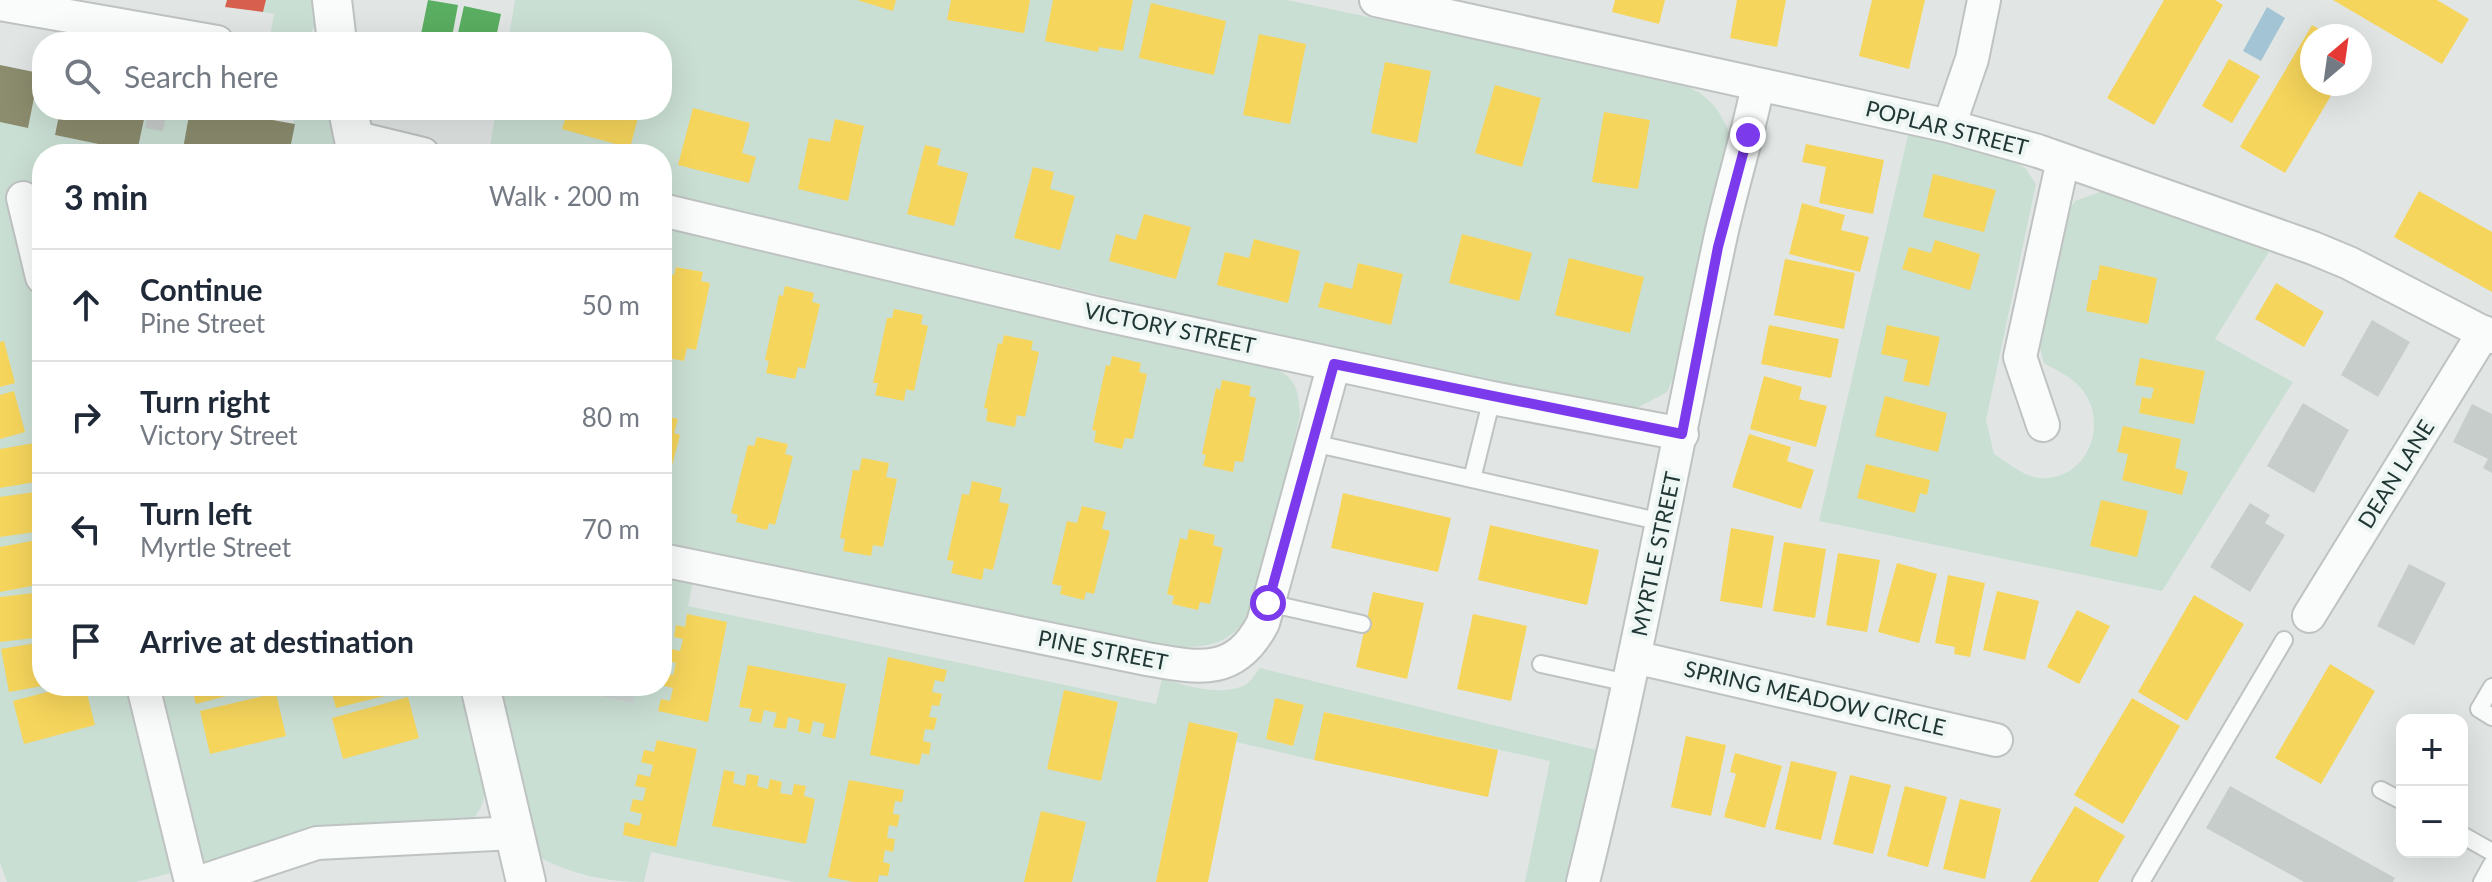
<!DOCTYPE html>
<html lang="en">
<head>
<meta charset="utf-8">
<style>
	:root { --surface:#fff; --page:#f6f6f7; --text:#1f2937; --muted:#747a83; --line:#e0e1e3 }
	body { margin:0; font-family:Lato,sans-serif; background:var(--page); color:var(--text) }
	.controls { position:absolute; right:24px; bottom:24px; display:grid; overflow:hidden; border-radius:16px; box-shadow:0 8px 32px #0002 }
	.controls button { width:72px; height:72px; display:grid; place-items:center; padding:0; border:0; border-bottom:2px solid var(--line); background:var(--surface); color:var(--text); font:40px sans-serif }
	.compass { position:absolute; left:2300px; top:24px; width:72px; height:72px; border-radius:50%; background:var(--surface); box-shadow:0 8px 32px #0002; rotate:29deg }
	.stop { position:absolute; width:24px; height:24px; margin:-18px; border:6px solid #7c3aed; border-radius:50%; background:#fff }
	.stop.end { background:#7c3aed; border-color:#fff; box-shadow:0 2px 8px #0008 }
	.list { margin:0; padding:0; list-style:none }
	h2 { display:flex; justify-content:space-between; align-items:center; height:104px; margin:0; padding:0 32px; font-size:34px }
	h2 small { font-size:26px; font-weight:400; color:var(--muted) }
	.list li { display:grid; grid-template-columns:52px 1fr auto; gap:24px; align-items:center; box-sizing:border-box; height:112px; padding:0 32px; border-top:2px solid var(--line) }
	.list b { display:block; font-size:30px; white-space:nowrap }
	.list p { margin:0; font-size:26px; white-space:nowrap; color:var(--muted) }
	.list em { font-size:26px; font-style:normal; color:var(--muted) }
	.icon { flex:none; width:44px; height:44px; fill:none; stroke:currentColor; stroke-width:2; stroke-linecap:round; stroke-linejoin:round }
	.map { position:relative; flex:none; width:2492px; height:882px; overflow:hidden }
	.search { position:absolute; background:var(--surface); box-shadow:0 8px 32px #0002; left:32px; top:32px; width:640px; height:88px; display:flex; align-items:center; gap:20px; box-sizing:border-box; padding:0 28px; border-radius:32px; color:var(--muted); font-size:30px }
	.panel { position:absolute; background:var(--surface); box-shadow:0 8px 32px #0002; left:32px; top:144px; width:640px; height:552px; border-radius:32px }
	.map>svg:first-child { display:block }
	.built { fill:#ced7d5 }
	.green { fill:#cadfd4; fill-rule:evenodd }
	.water { fill:#a3c4d4 }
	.homes { fill:#f6d55c }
	.shops { fill:#d6604d }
	.public { fill:#5aae61 }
	.industry { fill:#8c8c6e }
	.building { fill:#c7cdcb }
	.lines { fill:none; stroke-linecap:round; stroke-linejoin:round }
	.service-casing { stroke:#bec3c2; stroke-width:20 }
	.minor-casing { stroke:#bec3c2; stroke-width:36 }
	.tertiary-casing { stroke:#bec3c2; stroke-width:42 }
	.service { stroke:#fafbfb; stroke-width:16 }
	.minor { stroke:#fafbfb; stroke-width:32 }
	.tertiary { stroke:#fafbfb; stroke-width:38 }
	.route { stroke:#7c3aed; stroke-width:10 }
	.labels { text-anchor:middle; stroke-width:8; stroke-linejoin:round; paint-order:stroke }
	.street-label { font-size:22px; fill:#203735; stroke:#eef6f3 }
</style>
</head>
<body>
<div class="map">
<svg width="2492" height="882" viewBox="0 0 2492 882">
	<rect width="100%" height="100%" fill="#e1e6e5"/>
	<path class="built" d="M554,686H637L634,704Z"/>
	<path class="green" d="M266,0H315C316,17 317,29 304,42H269L274,14L263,12Z
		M515,0H1287L1677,81C1705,94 1717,103 1729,132L1680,362L1667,392L1639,407L1605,412L662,193V154L489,152L496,110H662V42H508Z
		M42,60V110H60L55,135L137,152L146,110H190L182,154H42V686H462L486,787C484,806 478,815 464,828L278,845L136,882H7L0,863V122L28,128Z
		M295,110H331L340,154H289Z
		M1909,131L1996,152L2025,168L2036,184L1986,420L1994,454C2010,464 2028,481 2049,478C2092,473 2108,418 2080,387C2071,377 2056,370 2044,363L2040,348L2068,211L2075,201L2105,190L2272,247L2215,339L2293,382L2162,591L1819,521Z
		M670,228L1272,367C1297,378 1298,389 1300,415L1255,609C1225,648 1213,646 1166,648L662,543V357L684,361L702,272L677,267L674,275L667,274L666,281H662V236Z
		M662,573L693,580L688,606L1156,704L1162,678C1185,686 1218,696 1243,686C1250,683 1255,674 1260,668L1596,750L1569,882H1525L1550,761L1325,712L1314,760L1236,742L1238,732L1189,723L1156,882H794L651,852L644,882C607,882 572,875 539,857L491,686H554L633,704L637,686H662ZM1275,698L1303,705L1293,746L1266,739Z"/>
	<path class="water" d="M2267,7L2285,18L2261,61L2243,51Z"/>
	<path class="homes" d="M857,0H896L893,11Z
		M951,0H1030L1024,33L947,20Z
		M1053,0H1133L1123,51L1099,47L1098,52L1045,41Z
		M1615,0H1665L1659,24L1612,12Z
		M1737,0H1786L1777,47L1730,38Z
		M1872,0H1925L1909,69L1859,56Z
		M2164,0H2215L2223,5L2154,125L2107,98Z
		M2333,0H2437L2469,19L2442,64Z
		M1151,3L1226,21L1214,75L1139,58Z
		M2312,25L2331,36H2312V84H2338L2285,173L2240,147Z
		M1259,34L1306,44L1290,124L1243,115Z
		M2229,59L2260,76L2232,123L2202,106Z
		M1385,62L1431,71L1417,143L1371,133Z
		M1495,85L1541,98L1522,167L1475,153Z
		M693,108L750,123L742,153L756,157L749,183L678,165Z
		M568,110H640L630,148L562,129Z
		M1604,112L1650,120L1638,189L1592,182Z
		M835,119L864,126L848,201L798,189L809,138L830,142Z
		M1806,144L1884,160L1873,214L1819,203L1826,167L1802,162Z
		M925,145L941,149L937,165L968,173L954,226L907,214Z
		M1033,167L1054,172L1050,189L1075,196L1060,250L1014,238Z
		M1933,174L1996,190L1984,232L1923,217Z
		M2419,191L2492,232V292L2394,237Z
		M1802,203L1845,215L1841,230L1869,237L1860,272L1789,254Z
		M1144,214L1191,227L1176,279L1109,261L1116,234L1136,240Z
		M1462,234L1532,253L1519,301L1449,283Z
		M1254,239L1300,251L1288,303L1217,285L1225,252L1249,258Z
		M1935,240L1980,254L1970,290L1902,269L1909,247L1931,253Z
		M1569,258L1644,277L1630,333L1555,315Z
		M1785,259L1855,273L1844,329L1774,315Z
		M1358,263L1403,274L1391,325L1318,307L1325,282L1352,289Z
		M2100,265L2157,278L2148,324L2086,311L2092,280H2097Z
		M676,267L703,272L701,281L710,283L696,350L687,348L684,361L662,357V281H666L667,274L674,275Z
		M2276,283L2324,312L2304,347L2255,319Z
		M785,286L814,293L812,302L820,304L805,369L798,367L795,379L766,373L769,361L765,360L779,295L783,296Z
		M894,309L923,315L921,324L928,326L914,391L906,389L904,401L875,395L878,383H873L887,318H892Z
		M1769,325L1839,339L1831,378L1761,364Z
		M1887,325L1940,337L1929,386L1903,381L1908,360L1881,354Z
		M1004,335L1033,341L1031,350L1039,352L1025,417L1017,415L1015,427L986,421L988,409L984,408L998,343L1002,344Z
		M4,341L15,383L0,387V342Z
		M1112,356L1141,363L1139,372L1147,374L1133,439L1125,438L1122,449L1094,442L1096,431L1092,430L1106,365L1110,366Z
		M2140,358L2205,371L2194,424L2139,413L2142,397L2151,399L2154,388L2135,385Z
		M1764,376L1802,387L1799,399L1827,406L1816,447L1750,429Z
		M1222,380L1251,386L1249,396L1256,398L1243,462L1235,461L1233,472L1203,466L1206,455L1202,454L1216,388L1220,390Z
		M14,391L25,432L0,439V395Z
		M1885,396L1947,413L1938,452L1875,436Z
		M662,415L678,419L674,433L680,435L663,500Z
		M2123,426L2181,439L2175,468L2188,472L2182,495L2122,480L2128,454L2117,452Z
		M1749,434L1791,447L1787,461L1814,470L1801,509L1732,487Z
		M757,437L788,444L785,454L793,456L775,525L769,523L767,530L736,522L738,515L731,513L748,445L754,446Z
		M35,443L41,481L0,488V449Z
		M862,458L889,463L886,477L897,479L883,547L873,545L871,556L843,551L845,539L840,538L853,470L859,471Z
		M1866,464L1930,480L1927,495L1920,493L1915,513L1857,498Z
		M972,481L1002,488L999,502L1009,504L993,570L984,568L982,580L951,573L954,561L947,560L962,494L969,495Z
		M42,491V531L0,537V497Z
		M1343,493L1451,518L1438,572L1331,548Z
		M2101,500L2148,511L2137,557L2090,546Z
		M1082,506L1106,512L1102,529L1110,531L1094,594L1086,592L1084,600L1060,594L1062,586L1052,584L1067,521L1077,523Z
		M1490,525L1599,550L1587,605L1478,580Z
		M1731,528L1774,536L1762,608L1720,601Z
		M1189,529L1215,535L1213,545L1223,548L1210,604L1200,602L1198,610L1172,604L1174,596L1167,594L1180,538L1187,540Z
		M42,539V584L0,592V547Z
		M1784,542L1826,549L1815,618L1773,611Z
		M1838,553L1880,560L1867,632L1826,625Z
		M1897,563L1937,574L1919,643L1878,632Z
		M1948,575L1985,583L1970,657L1954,654L1955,647L1935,643Z
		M1997,591L2039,601L2025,660L1983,650Z
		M42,592V637L0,642V597Z
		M1373,592L1424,603L1407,679L1356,667Z
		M2194,595L2244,624L2187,721L2138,692Z
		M2077,610L2110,626L2079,684L2047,667Z
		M687,614L727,622L708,722L658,711L661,699L670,701L673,688L664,686L666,674L673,675L676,663L668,661L671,649L680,651L683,639L674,637L676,625L685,627Z
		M1473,614L1527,626L1511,701L1457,689Z
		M42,642V686L9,692L1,649Z
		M888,657L947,670L944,682L935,680L932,692L942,694L939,706L932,705L929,717L937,718L934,730L925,729L923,741L931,743L929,755L922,753L919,765L870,755Z
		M2330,664L2375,691L2321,784L2275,758Z
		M748,665L846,684L835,739L822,736L825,724L813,721L810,734L798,731L800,720L788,717L786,729L773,727L777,713L764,710L761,723L749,721L752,709L739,707Z
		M70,686H85L95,725L24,744L13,701Z
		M191,686H260V687L196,704Z
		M330,686H408L409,690L336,708Z
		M1064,690L1118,702L1101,781L1047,769Z
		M276,693L286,736L210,754L200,711Z
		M408,697L419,738L343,759L332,718Z
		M1275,698L1304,705L1293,746L1266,739Z
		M2132,698L2180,726L2123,824L2074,795Z
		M1324,712L1498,750L1488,797L1314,760Z
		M1189,722L1238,733L1208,882H1156Z
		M1686,736L1726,745L1711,816L1671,807Z
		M657,740L697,749L676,847L623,835L625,822L639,826L642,814L630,811L633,799L643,801L646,788L635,786L638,774L650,777L653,765L641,762L644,750L654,752Z
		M1735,753L1782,766L1765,828L1724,817L1736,774L1730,772Z
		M1791,761L1837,772L1821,840L1775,829Z
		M724,770L735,772L733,783L745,786L747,774L759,776L757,786L768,789L770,779L782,782L780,793L792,795L794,784L806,786L804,796L815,799L806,844L712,826Z
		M1850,775L1891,785L1873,854L1833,844Z
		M849,780L904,790L902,802L895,801L893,814L900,815L897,827L889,825L887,838L895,839L893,852L885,850L883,862L890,864L888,876L879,875L878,882H854L828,877Z
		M1905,786L1947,797L1928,867L1887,856Z
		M1960,799L2001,809L1985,879L1943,869Z
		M2075,806L2125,836L2098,882H2030Z
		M1041,811L1086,822L1072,882H1024Z"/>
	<path class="shops" d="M227,0H266L263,12L225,7Z"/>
	<path class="public" d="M428,0L458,5L451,42L420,39Z
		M464,6L501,14L495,42H456Z"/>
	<path class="industry" d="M0,65L39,73L28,128L0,122Z
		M60,110H146L137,152L55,135Z
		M190,110H217L295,124L289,154H182Z"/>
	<path class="building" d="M149,110H167L163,131L145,128Z
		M2372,320L2410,342L2378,397L2341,375Z
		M2303,403L2349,430L2314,493L2267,466Z
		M2472,404L2492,414V473L2483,468L2488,459L2453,442Z
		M2250,503L2270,515L2265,523L2285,535L2250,592L2210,567Z
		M2409,564L2446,583L2414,645L2377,626Z
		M2230,786L2395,878L2393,882H2304L2206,828Z"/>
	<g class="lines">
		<g class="service-casing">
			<path id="service" d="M1313,443L1662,522
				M1472,479L1492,398
				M1268,603L1362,624
				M1541,664L1628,683
				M2492,687L2479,709L2492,717
				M2381,790L2402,801
				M2462,835L2492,852
				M2141,882L2284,640
				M2482,882L2492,864"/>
		</g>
		<g class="minor-casing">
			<path id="minor" d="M1376,0L1949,126L2038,151L2313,248L2349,263L2492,337
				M0,4L217,42
				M1949,126L1972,59L1984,0
				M353,137L423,154
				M23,198L42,277
				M662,210L1096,313L1492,398L1682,434
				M2043,425L2020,357L2063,160
				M662,560L1147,659C1198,668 1235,677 1263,623L1334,364
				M2309,616L2484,332
				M1634,657L1996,740
				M143,686L191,882
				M200,882L317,843L515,833
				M1583,882C1635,672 1673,460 1718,249C1729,194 1747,140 1758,85"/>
		</g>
		<g class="tertiary-casing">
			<path id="tertiary" d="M332,0L337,42
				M348,110L357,154
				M480,686L526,882"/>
		</g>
		<use href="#service" class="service"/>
		<use href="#minor" class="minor"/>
		<use href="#tertiary" class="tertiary"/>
	</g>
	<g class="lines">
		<path class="route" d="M1268,603L1334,364L1682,434L1718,247L1748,135"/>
	</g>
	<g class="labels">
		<g class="street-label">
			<text transform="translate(1947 128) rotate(14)" y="8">POPLAR STREET</text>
			<text transform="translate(1170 328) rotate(12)" y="8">VICTORY STREET</text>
			<text transform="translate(2396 474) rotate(-58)" y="8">DEAN LANE</text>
			<text transform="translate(1656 554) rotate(-78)" y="8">MYRTLE STREET</text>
			<text transform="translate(1103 650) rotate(11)" y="8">PINE STREET</text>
			<text transform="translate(1815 698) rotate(13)" y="8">SPRING MEADOW CIRCLE</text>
		</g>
	</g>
</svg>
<div class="controls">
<button>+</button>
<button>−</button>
</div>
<svg class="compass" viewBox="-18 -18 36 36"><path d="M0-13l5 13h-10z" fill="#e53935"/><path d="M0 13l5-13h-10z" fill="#747a83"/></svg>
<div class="stop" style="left:1268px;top:603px"></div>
<div class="stop end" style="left:1748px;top:135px"></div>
<div class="search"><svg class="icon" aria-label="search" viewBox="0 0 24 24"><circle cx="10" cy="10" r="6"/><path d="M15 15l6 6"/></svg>Search here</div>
<section class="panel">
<h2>3 min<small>Walk · 200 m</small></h2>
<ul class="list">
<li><svg class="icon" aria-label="ahead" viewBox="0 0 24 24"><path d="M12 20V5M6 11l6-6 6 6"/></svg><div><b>Continue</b><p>Pine Street</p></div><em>50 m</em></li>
<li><svg class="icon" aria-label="right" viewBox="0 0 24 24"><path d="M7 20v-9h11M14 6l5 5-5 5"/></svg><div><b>Turn right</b><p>Victory Street</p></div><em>80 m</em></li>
<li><svg class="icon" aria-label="left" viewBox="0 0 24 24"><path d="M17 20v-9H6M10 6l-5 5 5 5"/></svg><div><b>Turn left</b><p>Myrtle Street</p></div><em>70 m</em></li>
<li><svg class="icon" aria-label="arrive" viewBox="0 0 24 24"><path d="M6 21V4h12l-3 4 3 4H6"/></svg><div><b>Arrive at destination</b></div></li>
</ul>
</section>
</div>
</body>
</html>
